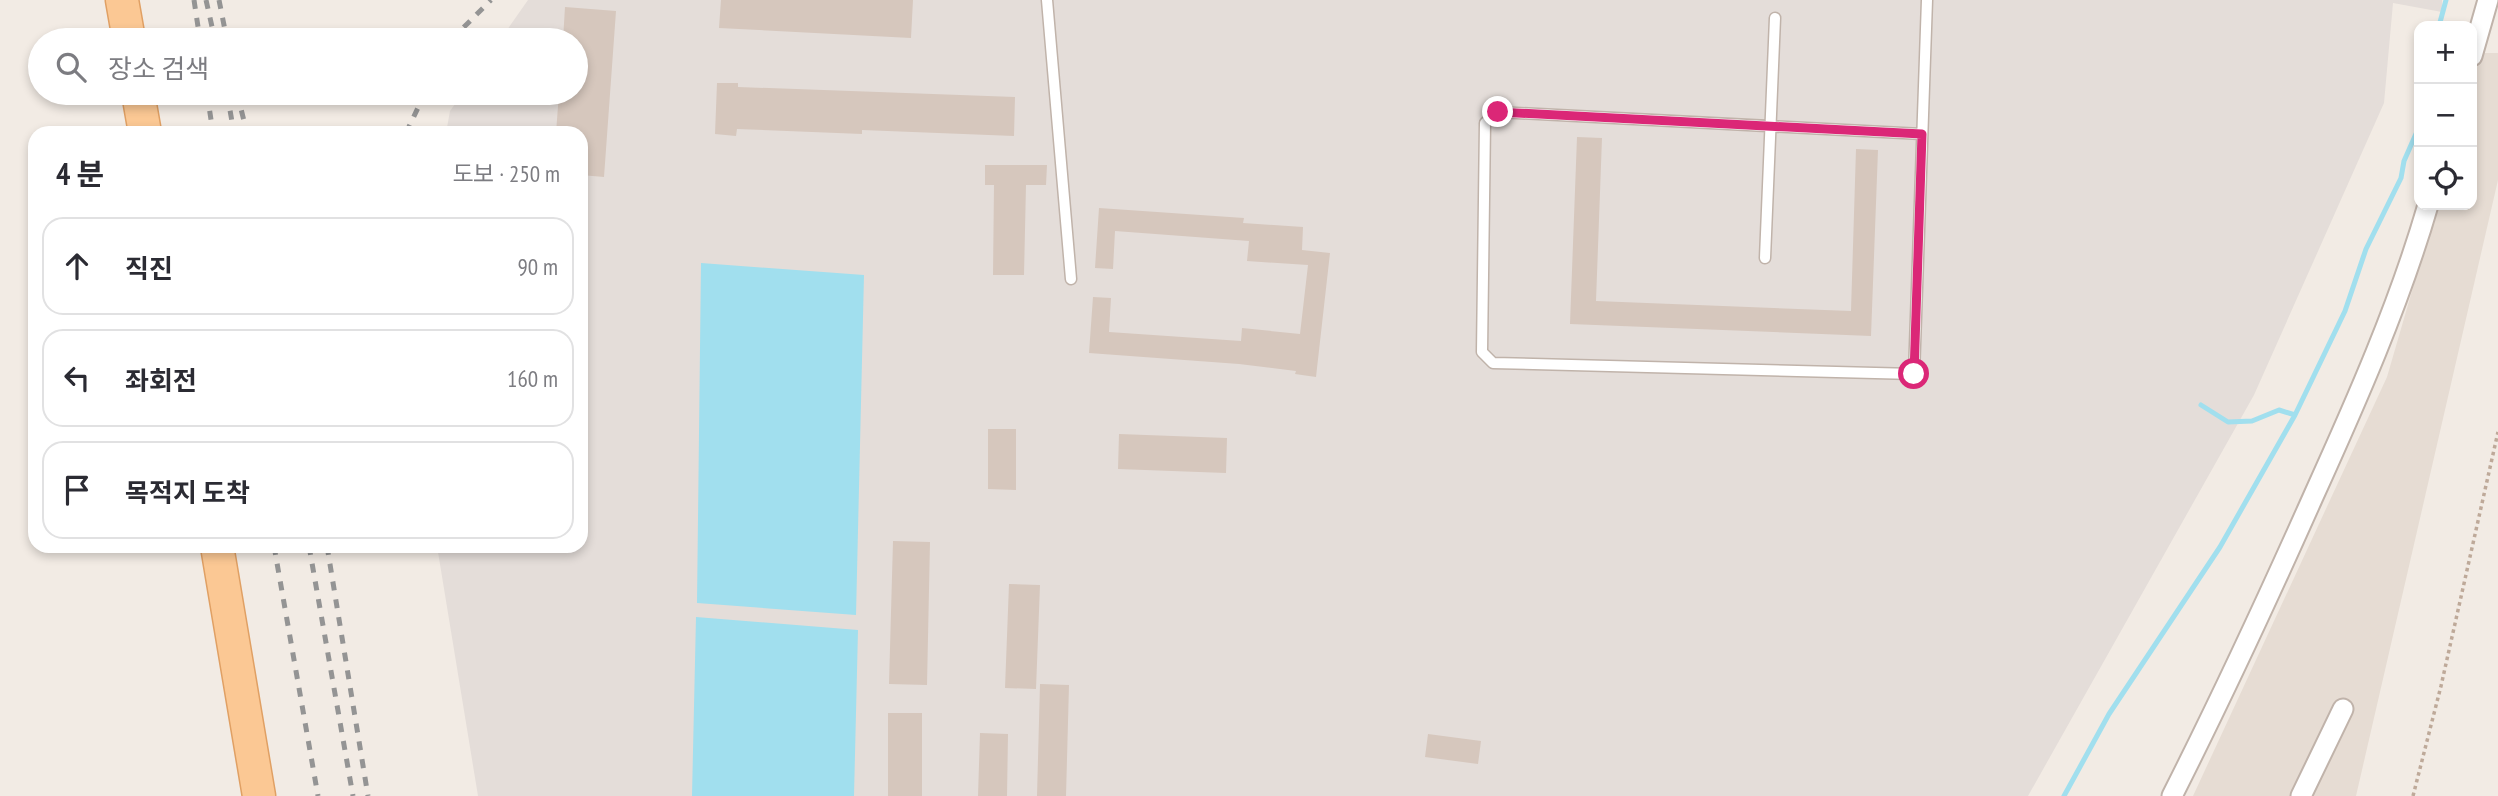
<!DOCTYPE html>
<html lang="ko">
<head>
<meta charset="utf-8">
<style>
	:root { --surface:#fff; --page:#f7f7f7; --text:#2b2b33; --muted:#7c7c81; --line:#e1e1e2 }
	body { margin:0; font-family:"PT Sans Narrow","Noto Sans KR",sans-serif; background:var(--page); color:var(--text) }
	.controls { position:absolute; right:21px; top:21px; display:grid; overflow:hidden; border-radius:14px; box-shadow:0 4px 10px #0003 }
	.controls button { width:63px; height:63px; display:grid; place-items:center; padding:0; border:0; border-bottom:2px solid var(--line); background:var(--surface); color:var(--text); font:35px sans-serif }
	.stop { position:absolute; width:21px; height:21px; margin:-16px; border:5px solid #db2777; border-radius:50%; background:#fff }
	.stop.end { background:#db2777; border-color:#fff; box-shadow:0 2px 7px #0008 }
	.list { margin:0; padding:0; list-style:none }
	h2 { display:flex; justify-content:space-between; align-items:center; height:91px; margin:0; padding:0 28px; font-size:30px }
	h2 small { font-size:23px; font-weight:400; color:var(--muted) }
	.list li { display:grid; grid-template-columns:46px 1fr auto; gap:21px; align-items:center; box-sizing:border-box; height:98px; margin:0 14px 14px; padding:0 14px; border:2px solid var(--line); border-radius:21px }
	.list b { display:block; font-size:26px; white-space:nowrap }
	.list em { font-size:23px; font-style:normal; color:var(--muted) }
	.icon { flex:none; width:38px; height:38px; fill:none; stroke:currentColor; stroke-width:2; stroke-linecap:round; stroke-linejoin:round }
	.map { position:relative; flex:none; width:2498px; height:796px; overflow:hidden }
	.search { position:absolute; background:var(--surface); box-shadow:0 4px 10px #0003; left:28px; top:28px; width:560px; height:77px; display:flex; align-items:center; gap:18px; box-sizing:border-box; padding:0 24px; border-radius:38px; color:var(--muted); font-size:26px }
	.panel { position:absolute; background:var(--surface); box-shadow:0 4px 10px #0003; left:28px; top:126px; width:560px; height:427px; border-radius:21px }
	.map>svg:first-child { display:block }
	.residential { fill:#e6dcd3 }
	.industrial { fill:#e4ddd9 }
	.water { fill:#a1dfee }
	.lines { fill:none; stroke-linecap:round; stroke-linejoin:round }
	.stream { stroke:#a1dfee; stroke-width:5 }
	.building { fill:#d6c7bd }
	.service-casing { stroke:#c0b3aa; stroke-width:13 }
	.minor-casing { stroke:#c0b3aa; stroke-width:23 }
	.primary-casing { stroke:#e0a064; stroke-width:35 }
	.path { stroke:#bea999; stroke-width:3.5; stroke-dasharray:3.5 3.5; stroke-linecap:butt }
	.service { stroke:#fff; stroke-width:10 }
	.minor { stroke:#fff; stroke-width:19 }
	.primary { stroke:#fbc894; stroke-width:32 }
	.rail { stroke:#949494; stroke-width:5; stroke-dasharray:9 9; stroke-linecap:butt }
	.route { stroke:#db2777; stroke-width:9 }
</style>
</head>
<body>
<div class="map">
<svg width="2498" height="796" viewBox="0 0 2498 796">
	<rect width="100%" height="100%" fill="#f2ebe4"/>
	<path class="residential" d="M2481,53H2498V180L2356,796H2193L2387,377L2437,205H2472V86Z"/>
	<path class="industrial" d="M528,0H2442V12L2393,3L2384,103L2254,395L2028,796H478L437,546H581V133H446L450,111L463,93H576V40H500Z"/>
	<path class="water" d="M701,263L864,275L856,615L697,603Z
		M696,617L858,630L854,796H692Z"/>
	<g class="lines">
		<path class="stream" d="M2439,26L2446,0
			M2201,405L2228,422L2252,421L2279,410L2295,415
			M2064,796L2109,714L2220,547L2295,415L2345,311L2366,249L2401,178L2404,161L2419,127"/>
	</g>
	<path class="building" d="M721,0H913L911,38L719,28Z
		M565,7L616,11L604,177L581,175V133H556L559,93H576V40H563Z
		M717,83H738V87L1015,97L1014,136L862,130V134L737,129L736,136L715,134Z
		M1577,137L1602,138L1596,301L1851,311L1856,149L1878,150L1871,336L1570,324Z
		M985,165H1047L1046,185H1026L1024,275H993L994,185H985Z
		M1099,208L1244,218L1243,223L1303,227L1302,250L1330,253L1316,377L1295,374L1296,371L1239,364L1089,353L1093,297L1111,298L1109,332L1241,341L1242,328L1300,334L1308,265L1247,261L1249,241L1115,231L1113,269L1095,268Z
		M988,429H1016V490L988,489Z
		M1119,434L1227,438L1226,473L1118,469Z
		M893,541L930,542L927,685L889,684Z
		M1009,584L1040,585L1036,689L1005,688Z
		M1040,684L1069,685L1066,796H1037Z
		M888,713H922V796H888Z
		M980,733L1008,734L1007,796H978Z
		M1428,734L1481,741L1478,764L1425,757Z"/>
	<g class="lines">
		<g class="service-casing">
			<path id="service" d="M1047,0L1071,279
				M1922,134L1498,112L1485,123L1482,352L1493,363L1914,374L1927,0
				M1765,258L1775,18"/>
		</g>
		<g class="minor-casing">
			<path id="minor" d="M2472,56L2488,0
				M2172,796C2222,697 2268,598 2313,497C2356,402 2399,305 2428,205
				M2301,796L2343,709"/>
		</g>
		<g class="primary-casing">
			<path id="primary" d="M122,0L129,40
				M138,93L145,133
				M217,546L259,796"/>
		</g>
		<path class="path" d="M2413,796L2441,686L2498,432"/>
		<use href="#service" class="service"/>
		<use href="#minor" class="minor"/>
		<use href="#primary" class="primary"/>
		<path class="rail" d="M194,0L200,40
			M206,0L215,40
			M219,0L227,40
			M451,40L491,0
			M207,93L213,133
			M227,93L234,133
			M237,93L247,133
			M406,133L425,93
			M274,546L318,796
			M309,546L353,796
			M327,546L368,796"/>
	</g>
	<g class="lines">
		<path class="route" d="M1498,112L1922,134L1914,374"/>
	</g>
</svg>
<div class="controls">
<button>+</button>
<button>−</button>
<button><svg class="icon" aria-label="locate" viewBox="0 0 24 24"><circle cx="12" cy="12" r="6"/><path d="M12 2v4M12 18v4M2 12h4M18 12h4"/></svg></button>
</div>
<div class="stop" style="left:1914px;top:374px"></div>
<div class="stop end" style="left:1498px;top:112px"></div>
<div class="search"><svg class="icon" aria-label="search" viewBox="0 0 24 24"><circle cx="10" cy="10" r="6"/><path d="M15 15l6 6"/></svg>장소 검색</div>
<section class="panel">
<h2>4 분<small>도보 · 250 m</small></h2>
<ul class="list">
<li><svg class="icon" aria-label="ahead" viewBox="0 0 24 24"><path d="M12 20V5M6 11l6-6 6 6"/></svg><div><b>직진</b></div><em>90 m</em></li>
<li><svg class="icon" aria-label="left" viewBox="0 0 24 24"><path d="M17 20v-9H6M10 6l-5 5 5 5"/></svg><div><b>좌회전</b></div><em>160 m</em></li>
<li><svg class="icon" aria-label="arrive" viewBox="0 0 24 24"><path d="M6 21V4h12l-3 4 3 4H6"/></svg><div><b>목적지 도착</b></div></li>
</ul>
</section>
</div>
</body>
</html>
